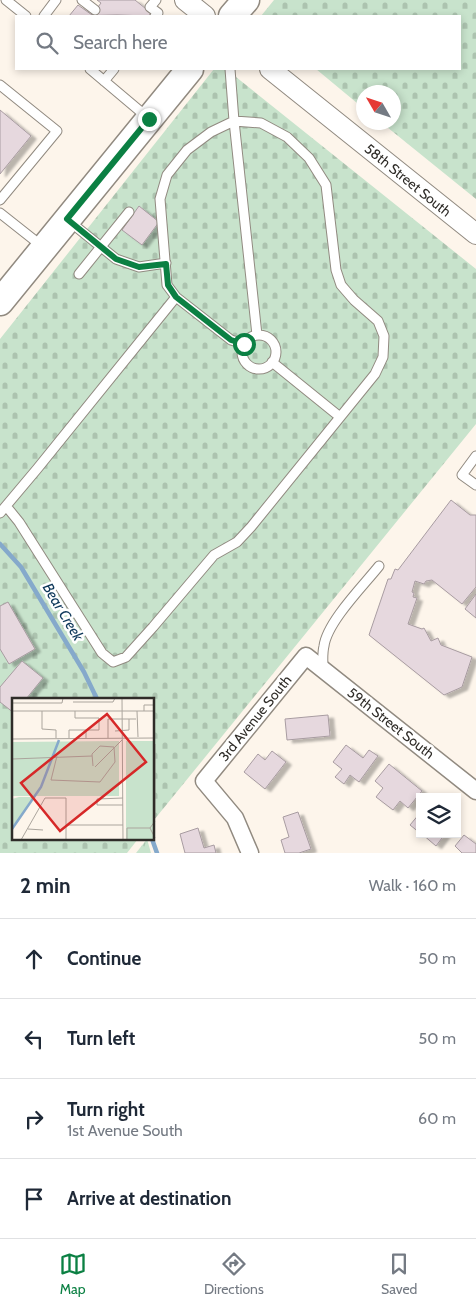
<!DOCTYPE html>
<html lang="en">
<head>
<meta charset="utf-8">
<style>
	:root { --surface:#fff; --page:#f2f2f3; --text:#1f2937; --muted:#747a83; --line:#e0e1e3; --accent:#0b8043 }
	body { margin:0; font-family:Cabin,sans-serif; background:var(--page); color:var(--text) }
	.controls { position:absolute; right:15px; bottom:15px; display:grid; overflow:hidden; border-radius:0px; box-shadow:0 2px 8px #0003 }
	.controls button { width:45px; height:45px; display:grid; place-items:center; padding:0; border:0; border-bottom:1px solid var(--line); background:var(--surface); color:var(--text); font:25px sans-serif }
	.compass { position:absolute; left:356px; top:85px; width:45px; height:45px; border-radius:50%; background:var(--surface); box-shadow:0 2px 8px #0003; rotate:309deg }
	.stop { position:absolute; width:15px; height:15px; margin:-11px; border:4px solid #0b8043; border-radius:50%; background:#fff }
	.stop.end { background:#0b8043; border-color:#fff; box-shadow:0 1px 5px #0008 }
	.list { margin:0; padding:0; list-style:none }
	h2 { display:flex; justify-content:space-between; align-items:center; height:65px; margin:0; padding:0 20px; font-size:21px }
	h2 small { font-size:16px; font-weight:400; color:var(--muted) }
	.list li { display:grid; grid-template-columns:32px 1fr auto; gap:15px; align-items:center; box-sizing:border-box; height:80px; padding:0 20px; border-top:1px solid var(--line) }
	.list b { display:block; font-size:19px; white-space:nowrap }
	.list p { margin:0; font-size:16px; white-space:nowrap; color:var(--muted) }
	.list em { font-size:16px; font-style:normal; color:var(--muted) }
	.icon { flex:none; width:28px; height:28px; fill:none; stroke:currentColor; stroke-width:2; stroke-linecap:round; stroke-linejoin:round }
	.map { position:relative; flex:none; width:476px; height:853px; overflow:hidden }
	.search { position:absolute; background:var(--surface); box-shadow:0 2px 8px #0003; left:15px; right:15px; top:15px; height:55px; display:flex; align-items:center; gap:12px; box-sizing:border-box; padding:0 18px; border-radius:0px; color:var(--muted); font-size:19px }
	.sheet { height:385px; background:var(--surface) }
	nav { display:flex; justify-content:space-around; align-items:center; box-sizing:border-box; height:70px; border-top:1px solid var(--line); background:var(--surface); font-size:14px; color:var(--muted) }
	nav a { display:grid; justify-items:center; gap:2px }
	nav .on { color:var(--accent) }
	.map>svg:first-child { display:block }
	.grass { fill:url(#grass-tufts) }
	.cemetery { fill:url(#cemetery-stones) }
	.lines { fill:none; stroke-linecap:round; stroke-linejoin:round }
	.stream { stroke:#85a9cb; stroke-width:4.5 }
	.building { fill:#e6d8de; stroke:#a89ca1; filter:url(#shadow) }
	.service-casing { stroke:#918a80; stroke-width:11 }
	.minor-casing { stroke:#918a80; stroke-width:19 }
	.tertiary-casing { stroke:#918a80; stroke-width:22 }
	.primary-casing { stroke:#918a80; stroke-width:29 }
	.service { stroke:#fff; stroke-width:9 }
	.minor { stroke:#fff; stroke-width:16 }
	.tertiary { stroke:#fff; stroke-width:20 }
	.primary { stroke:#fff; stroke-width:26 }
	.route { stroke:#0b8043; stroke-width:6 }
	.labels { text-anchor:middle; stroke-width:5; stroke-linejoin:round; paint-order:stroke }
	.street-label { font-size:14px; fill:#2f2c28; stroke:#fff }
	.water-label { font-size:15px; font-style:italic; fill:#0e385a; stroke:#fff }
	.inset-river { fill:none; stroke:#85a9cb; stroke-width:2.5 }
	.inset-road { fill:none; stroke:#aba59d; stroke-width:1 }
	.view { fill:#d62828; fill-opacity:0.15; stroke:#d62828; stroke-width:2.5 }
	.inset-edge { fill:none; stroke:#2f2c28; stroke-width:2.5 }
</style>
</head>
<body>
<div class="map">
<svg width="476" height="853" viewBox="0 0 476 853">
	<defs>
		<pattern id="grass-tufts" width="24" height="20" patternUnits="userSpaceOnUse" patternTransform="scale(1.25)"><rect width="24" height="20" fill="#c8e3cc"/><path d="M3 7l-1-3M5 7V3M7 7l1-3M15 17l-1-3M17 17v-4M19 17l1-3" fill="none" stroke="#acc3af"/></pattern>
		<pattern id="cemetery-stones" width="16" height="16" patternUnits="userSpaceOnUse" patternTransform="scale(1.25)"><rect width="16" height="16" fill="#c8e3cc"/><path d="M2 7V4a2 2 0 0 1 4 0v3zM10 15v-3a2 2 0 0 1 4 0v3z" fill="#acc3af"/></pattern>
		<filter id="shadow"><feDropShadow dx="5.5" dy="3" stdDeviation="1" flood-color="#0004"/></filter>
	</defs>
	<rect width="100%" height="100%" fill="#fdf5eb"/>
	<path class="grass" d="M147,839L151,853H136Z"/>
	<path class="cemetery" d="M274,0H476V199L382,123L394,122V92H364L363,108L316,69H460V16H261Z
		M214,69H226L476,269V424L154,820V699H14V839H138L127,853H0V339Z"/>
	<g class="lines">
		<path class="stream" d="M0,544L21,567L84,672L97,699
			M152,839L157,853"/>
	</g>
	<path class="building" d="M97,0H135L151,13L149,16L117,15L69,16L78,5L92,15L101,3Z
		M0,110L31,136L0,174Z
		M139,206L159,222L142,245L122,230Z
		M451,500L470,515H476V587L462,604L432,580L426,581L424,584L415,581L412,592L414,593L413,597L417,598L408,624L422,629L424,628L431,641L438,638L441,645L472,657L462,687L444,695L369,635L388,579H391L395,569L398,570Z
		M476,594V618L465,609Z
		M8,602L35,649L9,664L0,649V606Z
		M22,661L43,678L26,699H14V713L0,702V687Z
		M328,715L330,736L287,740L285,719Z
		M346,745L363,758L369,750L378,756L359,782L350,775L344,784L335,777L342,769L333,762Z
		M272,751L286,762L265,789L244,772L258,754L265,760Z
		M389,764L422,791L408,808L400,801L393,810L376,797L383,788L375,781Z
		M298,812L311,849L299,853H285L281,840L289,837L283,817Z
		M420,813V833L410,825Z
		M198,828L204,848L214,845L216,853H185L180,834Z
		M422,834H445L436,846Z
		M464,835L476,844V853H462L455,846Z"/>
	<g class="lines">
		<g class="service-casing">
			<path id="service" d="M6,0L26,16
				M82,0L95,10
				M44,16L56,0
				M155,16L158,13L150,7L156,0
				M90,69L147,117
				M230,69L234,121L257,335
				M104,81L114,69
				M0,85L57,131L0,200
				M0,213L43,247
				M69,221L116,259L139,267L166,263
				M79,274L129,212
				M242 352a17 17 0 1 1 34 0a17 17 0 1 1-34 0Z
				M272,362L340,417
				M476,456L462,475L476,485
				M6,506L19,522L102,653L113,662L126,657L153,627L214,555L237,542L251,527L375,374L383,357L384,336L378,321L354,300L341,285L336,270L326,185L309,158L287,137L261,123L234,121L211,132L187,150L167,175L160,199L167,285L176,297L231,340L244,344
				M0,513L37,469L176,297
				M323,670C323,662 322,654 324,646C327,622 364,585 379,566"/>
		</g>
		<g class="minor-casing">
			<path id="minor" d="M250,853L235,818L204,781L306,656L476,791"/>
		</g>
		<g class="tertiary-casing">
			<path id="tertiary" d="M185,0L205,16
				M270,69L476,234"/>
		</g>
		<g class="primary-casing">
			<path id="primary" d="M232,16L246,0
				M0,302L190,69"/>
		</g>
		<use href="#service" class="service"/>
		<use href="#minor" class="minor"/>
		<use href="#tertiary" class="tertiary"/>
		<use href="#primary" class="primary"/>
	</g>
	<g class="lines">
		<path class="route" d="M149,119L67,219L116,259L139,267L166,264L168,285L176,297L231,340L244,344"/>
	</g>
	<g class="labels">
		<g class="street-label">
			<text transform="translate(408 180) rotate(39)" y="5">58th Street South</text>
			<text transform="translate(255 718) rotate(-51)" y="5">3rd Avenue South</text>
			<text transform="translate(391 723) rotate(38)" y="5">59th Street South</text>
		</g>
		<g class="water-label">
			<text transform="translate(63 612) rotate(59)" y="5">Bear Creek</text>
		</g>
	</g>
	<g transform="translate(12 698)">
		<rect width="142" height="142" fill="#fdf5eb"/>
		<path d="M7,99H23L0,129V101Z" fill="#c8e3cc"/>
		<path d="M107,43V98H0V44ZM114,43H142V142H114Z" fill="#c8e3cc"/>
		<path class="inset-river" d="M0,131L29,89L47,42"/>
		<path class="inset-road" d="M110,0L111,142M61,4H101L103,0M0,5H50L51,0M0,13H143M30,13V31L44,32V40M63,13V20H87V32H74M125,13L126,39M132,13V7H143M103,33L117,32V21M57,40V32H74V40M96,40V21H124M0,41L143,40M143,46V120M45,58L39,82L88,84L103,64L102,49L88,48L80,56L81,68M0,61L80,58M83,69L110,42M111,100L85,101V107H111M143,123L138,130L143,140M54,127H111M16,131L31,132M9,142L33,100H54V142M115,142V130H138"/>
		<path class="view" d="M95,16L134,64L48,133L9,85Z"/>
		<rect width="142" height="142" class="inset-edge"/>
	</g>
</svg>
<div class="controls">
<button><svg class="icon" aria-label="layers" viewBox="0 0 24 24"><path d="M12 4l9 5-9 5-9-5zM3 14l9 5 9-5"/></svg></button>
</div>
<svg class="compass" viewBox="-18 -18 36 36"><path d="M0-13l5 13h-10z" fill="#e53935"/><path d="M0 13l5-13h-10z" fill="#747a83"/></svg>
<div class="stop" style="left:244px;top:344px"></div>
<div class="stop end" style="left:149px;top:119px"></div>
<div class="search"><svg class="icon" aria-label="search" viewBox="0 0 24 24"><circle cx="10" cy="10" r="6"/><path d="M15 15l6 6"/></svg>Search here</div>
</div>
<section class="sheet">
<h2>2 min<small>Walk · 160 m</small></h2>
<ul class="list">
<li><svg class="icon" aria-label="ahead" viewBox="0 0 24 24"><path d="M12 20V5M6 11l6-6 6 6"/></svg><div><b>Continue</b></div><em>50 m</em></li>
<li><svg class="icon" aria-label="left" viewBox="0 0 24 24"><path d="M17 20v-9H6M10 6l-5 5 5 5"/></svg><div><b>Turn left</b></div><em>50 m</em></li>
<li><svg class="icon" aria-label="right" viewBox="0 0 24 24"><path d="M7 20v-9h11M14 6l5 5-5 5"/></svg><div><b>Turn right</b><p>1st Avenue South</p></div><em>60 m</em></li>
<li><svg class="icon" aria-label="arrive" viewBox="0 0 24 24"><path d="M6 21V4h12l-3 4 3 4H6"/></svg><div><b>Arrive at destination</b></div></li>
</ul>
</section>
<nav>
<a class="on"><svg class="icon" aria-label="map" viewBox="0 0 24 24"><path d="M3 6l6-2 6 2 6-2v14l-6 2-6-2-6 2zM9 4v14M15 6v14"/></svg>Map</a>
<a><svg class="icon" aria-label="directions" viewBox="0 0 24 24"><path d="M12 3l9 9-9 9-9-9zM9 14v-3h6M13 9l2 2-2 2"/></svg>Directions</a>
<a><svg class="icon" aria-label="saved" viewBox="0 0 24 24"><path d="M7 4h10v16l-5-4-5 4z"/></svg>Saved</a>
</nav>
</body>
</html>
